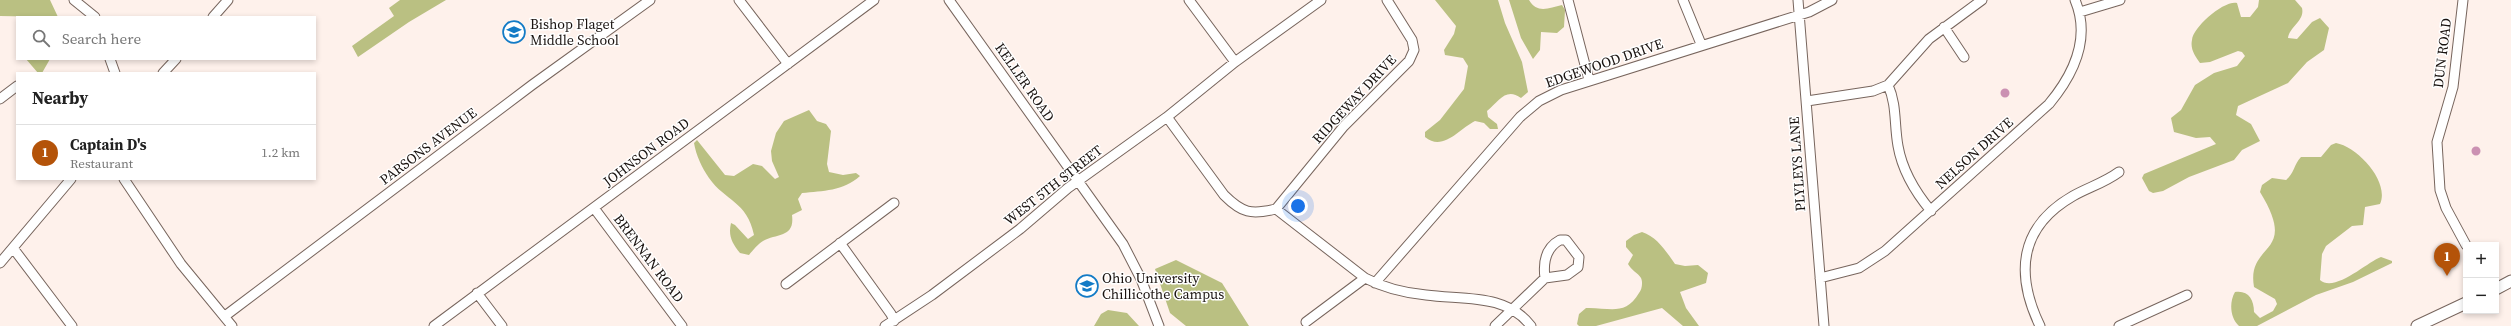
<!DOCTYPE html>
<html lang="en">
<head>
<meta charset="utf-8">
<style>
	:root { --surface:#fff; --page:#f2f2f2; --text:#222; --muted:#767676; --line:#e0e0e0; --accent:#b45309 }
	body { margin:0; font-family:"Source Serif 4",serif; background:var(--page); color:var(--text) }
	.controls { position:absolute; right:12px; bottom:12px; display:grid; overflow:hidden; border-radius:0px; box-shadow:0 2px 6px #0003 }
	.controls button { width:36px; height:36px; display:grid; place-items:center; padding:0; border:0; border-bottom:1px solid var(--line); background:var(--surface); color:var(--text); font:20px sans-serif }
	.you { position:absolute; left:1298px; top:206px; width:14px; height:14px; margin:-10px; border:3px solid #fff; border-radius:50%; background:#1a73e8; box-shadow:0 0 0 6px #1a73e833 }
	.badge { display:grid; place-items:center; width:26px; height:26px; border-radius:50%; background:var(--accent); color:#fff; font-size:13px; font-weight:700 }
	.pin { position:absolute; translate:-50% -33px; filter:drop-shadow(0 1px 2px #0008) }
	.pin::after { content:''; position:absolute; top:21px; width:14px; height:12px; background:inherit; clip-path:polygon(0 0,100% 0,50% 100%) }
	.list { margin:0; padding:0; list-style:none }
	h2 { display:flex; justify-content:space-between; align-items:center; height:52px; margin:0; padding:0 16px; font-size:17px }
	h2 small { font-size:13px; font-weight:400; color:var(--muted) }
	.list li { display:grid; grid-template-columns:26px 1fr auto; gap:12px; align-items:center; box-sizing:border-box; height:56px; padding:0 16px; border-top:1px solid var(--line) }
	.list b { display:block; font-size:15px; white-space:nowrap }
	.list p { margin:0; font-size:13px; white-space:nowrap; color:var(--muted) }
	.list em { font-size:13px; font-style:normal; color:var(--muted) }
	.icon { flex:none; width:22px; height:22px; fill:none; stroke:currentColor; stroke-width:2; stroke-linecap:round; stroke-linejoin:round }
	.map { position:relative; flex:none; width:2511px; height:326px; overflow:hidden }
	.search { position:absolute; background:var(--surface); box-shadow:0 2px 6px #0003; left:16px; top:16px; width:300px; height:44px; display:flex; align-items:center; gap:10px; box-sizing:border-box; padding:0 14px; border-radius:0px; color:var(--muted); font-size:15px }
	.panel { position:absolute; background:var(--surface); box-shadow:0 2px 6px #0003; left:16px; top:72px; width:300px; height:108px; border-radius:0px }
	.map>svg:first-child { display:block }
	.forest { fill:#bac082 }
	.water { fill:#cb91b2 }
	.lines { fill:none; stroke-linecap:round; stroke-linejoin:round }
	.minor-casing { stroke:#77655d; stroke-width:11 }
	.major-casing { stroke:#77655d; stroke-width:13 }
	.minor { stroke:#fff; stroke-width:9 }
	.major { stroke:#fff; stroke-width:11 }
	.labels { text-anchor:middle; stroke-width:3; stroke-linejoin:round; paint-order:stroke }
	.poi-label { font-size:14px; fill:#1a1310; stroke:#fff; text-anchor:start }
	.street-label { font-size:14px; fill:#1a1310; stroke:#fff }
</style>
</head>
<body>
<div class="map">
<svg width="2511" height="326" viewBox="0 0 2511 326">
	<rect width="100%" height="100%" fill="#fef1eb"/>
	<path class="forest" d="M0,0H50L58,17L0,16Z
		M400,0H446L409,22L358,57L352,46L394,16L389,8Z
		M1435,0H1498L1505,23L1522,62L1528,92L1521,98C1506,87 1499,101 1487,111L1488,117L1497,124L1498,129H1490L1484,123L1475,121C1459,129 1443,152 1425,137V132L1440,120L1464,89L1468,66L1463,58L1445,55L1444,50L1454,34L1456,26Z
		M1509,0H1529C1537,14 1549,8 1562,5L1565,10L1564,27L1557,33L1541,32L1540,50L1533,59L1521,38Z
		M2259,0H2295L2302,8C2305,21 2290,26 2288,38L2297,39L2312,22L2320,18L2329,28L2324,50L2307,62L2288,83L2238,106L2236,115L2251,124L2260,141L2242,150L2234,160L2189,177L2163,191L2153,193L2149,191L2142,178L2144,174L2216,144L2210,137L2196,138L2174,132L2171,118L2181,110L2195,85L2214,73L2237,66L2245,56L2242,52L2238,51L2210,62L2200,63C2195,56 2190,49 2192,40C2193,27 2224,0 2237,3L2241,17H2250L2258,7Z
		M26,59H50L42,73H38Z
		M809,110L817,121L826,124L831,131L827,164L829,172L843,175L856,173L860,176C843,191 823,191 802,193L798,199L802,210L792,215C795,238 777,233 763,241C758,244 753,250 749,255L740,253C732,243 728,236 731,223L735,225L748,239L754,235C747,201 725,201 709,178C702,168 696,155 694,143L697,140L725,175L734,176L753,164L762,166L775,179L779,177L772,161L771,151L776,133L784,121Z
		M2336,143C2358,147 2390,182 2380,204L2365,207L2363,225L2352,226L2326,246L2322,254L2320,280C2335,293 2367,262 2381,257L2392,261V263L2353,282L2316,295L2257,326H2239C2230,318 2229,302 2235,292C2248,290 2254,299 2254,312L2260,318L2273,311L2277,304L2275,299L2254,287C2246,241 2300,257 2260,192L2262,185L2272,178L2286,180C2294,174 2294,164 2301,157H2321L2331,145Z
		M1642,232C1657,237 1666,251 1675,264L1685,266L1698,265L1708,273L1706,283L1680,292L1686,308L1699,326H1683L1662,308L1596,326H1579L1577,324L1579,314L1586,308C1608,307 1625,317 1639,293C1642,290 1643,282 1641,278C1638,273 1631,270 1628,264L1633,255L1626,247V241L1634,235Z
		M1176,260L1222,283L1249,326H1186L1170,313L1155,269Z
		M1108,310L1127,313L1139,326H1094L1101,314Z"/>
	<path class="water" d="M2000.5 93a4.5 4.5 0 1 1 9 0a4.5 4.5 0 1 1-9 0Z
		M2471.5 151a4.5 4.5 0 1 1 9 0a4.5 4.5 0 1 1-9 0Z"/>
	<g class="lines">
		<g class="minor-casing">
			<path id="minor" d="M74,0L95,17
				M739,0L788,64
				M949,0L1123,244L1141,279L1159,326
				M1189,0L1235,62
				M1568,0L1589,80
				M1683,0L1701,44
				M1798,0L1824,326
				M2463,0L2453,87L2437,142L2440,190L2446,208L2466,245
				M2080,12L2120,0
				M213,17L228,0
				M1944,27L1964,57
				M110,59L115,73
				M163,73L176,59
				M1888,85C1897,105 1894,124 1898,146C1902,169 1916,193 1931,211
				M0,99L17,86
				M1807,101L1873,91L1888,85L1929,39L1982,0
				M1167,117L1224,195C1242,213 1251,215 1276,209L1365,278C1384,288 1405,293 1426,295C1463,300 1506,293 1531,326
				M124,179L181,264L232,326
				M594,208L682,326
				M1276,209L1344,126L1409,61L1414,50L1412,40L1387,0
				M840,243L891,314L894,321
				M13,248L72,326
				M0,263L71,179
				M1820,278L1859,268L1885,251L2049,104C2074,74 2091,38 2075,0
				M1375,283L1520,117L1539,101L1561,90L1809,12L1832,0
				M786,284L894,203
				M477,293L502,326
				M225,316L532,85L650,0
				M1306,322L1365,278
				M434,326L874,0
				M885,326L932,295L1020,229L1068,188L1167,117L1235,62L1321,0
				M1495,326L1545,278L1567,275L1578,267L1579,257L1566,240H1560C1545,248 1543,263 1545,278
				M2040,326C2015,274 2019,227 2073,196C2089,187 2104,183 2119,172
				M2119,326L2187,295"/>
		</g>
		<g class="major-casing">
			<path id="major" d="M2496,289L2511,281
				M2417,326L2466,303"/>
		</g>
		<use href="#minor" class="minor"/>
		<use href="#major" class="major"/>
	</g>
	<defs>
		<g id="school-ring" transform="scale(1.15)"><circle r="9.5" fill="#fff" stroke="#137bc6" stroke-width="1.5"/><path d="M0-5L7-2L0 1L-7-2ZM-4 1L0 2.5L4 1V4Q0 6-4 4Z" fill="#137bc6"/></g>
		<g id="university-ring" transform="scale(1.15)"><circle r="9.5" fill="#fff" stroke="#137bc6" stroke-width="1.5"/><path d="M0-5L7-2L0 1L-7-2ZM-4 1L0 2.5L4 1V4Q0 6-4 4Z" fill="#137bc6"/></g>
	</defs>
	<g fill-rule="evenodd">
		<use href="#school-ring" x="514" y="32"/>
		<use href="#university-ring" x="1087" y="286"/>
	</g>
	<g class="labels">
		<g class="poi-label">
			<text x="530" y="29">Bishop Flaget<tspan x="530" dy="16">Middle School</tspan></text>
			<text x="1102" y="283">Ohio University<tspan x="1102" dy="16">Chillicothe Campus</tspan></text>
		</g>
		<g class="street-label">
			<text transform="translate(2442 53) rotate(-83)" y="5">DUN ROAD</text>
			<text transform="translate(1604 63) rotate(-19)" y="5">EDGEWOOD DRIVE</text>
			<text transform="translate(1025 82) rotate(55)" y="5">KELLER ROAD</text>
			<text transform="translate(1354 99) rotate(-47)" y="5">RIDGEWAY DRIVE</text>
			<text transform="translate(428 146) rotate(-37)" y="5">PARSONS AVENUE</text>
			<text transform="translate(646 152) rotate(-37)" y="5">JOHNSON ROAD</text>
			<text transform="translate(1974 153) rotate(-42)" y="5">NELSON DRIVE</text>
			<text transform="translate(1797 164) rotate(-94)" y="5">PLYLEYS LANE</text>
			<text transform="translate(1053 185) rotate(-38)" y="5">WEST 5TH STREET</text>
			<text transform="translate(649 258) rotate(53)" y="5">BRENNAN ROAD</text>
		</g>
	</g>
</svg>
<div class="controls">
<button>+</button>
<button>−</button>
</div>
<div class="you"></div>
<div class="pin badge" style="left:2447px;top:276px">1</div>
<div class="search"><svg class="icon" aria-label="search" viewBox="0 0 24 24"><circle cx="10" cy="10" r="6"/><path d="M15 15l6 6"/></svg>Search here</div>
<section class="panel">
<h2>Nearby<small></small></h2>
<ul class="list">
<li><span class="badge">1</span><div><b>Captain D's</b><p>Restaurant</p></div><em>1.2 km</em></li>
</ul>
</section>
</div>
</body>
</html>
